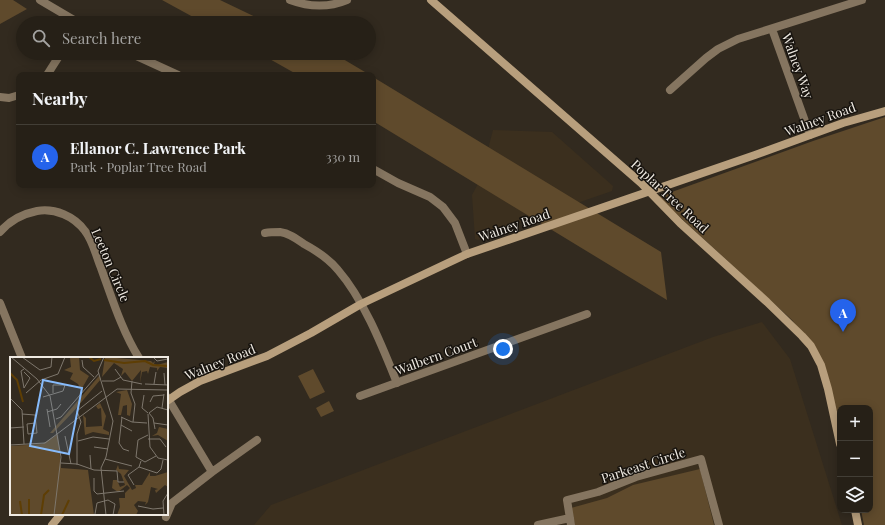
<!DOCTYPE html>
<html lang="en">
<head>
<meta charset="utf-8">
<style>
	:root { --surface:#262017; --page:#2e2820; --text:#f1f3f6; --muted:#a4a3a1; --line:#423e36; --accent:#2563eb }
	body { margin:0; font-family:"Playfair Display",serif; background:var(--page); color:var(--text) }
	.controls { position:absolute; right:12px; bottom:12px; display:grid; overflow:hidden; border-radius:8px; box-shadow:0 2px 10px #0003 }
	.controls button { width:36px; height:36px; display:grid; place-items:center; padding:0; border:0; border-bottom:1px solid var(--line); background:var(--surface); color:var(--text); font:20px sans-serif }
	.you { position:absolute; left:503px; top:349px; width:14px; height:14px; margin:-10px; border:3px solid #fff; border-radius:50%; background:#1a73e8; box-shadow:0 0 0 6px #1a73e833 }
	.badge { display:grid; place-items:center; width:26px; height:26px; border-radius:50%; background:var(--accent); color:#fff; font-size:13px; font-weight:700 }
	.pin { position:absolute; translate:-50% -33px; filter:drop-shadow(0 1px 2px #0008) }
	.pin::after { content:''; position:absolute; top:21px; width:14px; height:12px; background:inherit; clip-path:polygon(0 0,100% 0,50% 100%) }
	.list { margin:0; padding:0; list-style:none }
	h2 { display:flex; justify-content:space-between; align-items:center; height:52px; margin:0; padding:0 16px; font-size:17px }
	h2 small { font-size:13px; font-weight:400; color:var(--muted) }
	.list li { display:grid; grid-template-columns:26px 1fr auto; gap:12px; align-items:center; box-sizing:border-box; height:64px; padding:0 16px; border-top:1px solid var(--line) }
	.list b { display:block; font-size:15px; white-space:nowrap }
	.list p { margin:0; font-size:13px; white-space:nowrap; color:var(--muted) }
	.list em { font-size:13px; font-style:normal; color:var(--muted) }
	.icon { flex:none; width:22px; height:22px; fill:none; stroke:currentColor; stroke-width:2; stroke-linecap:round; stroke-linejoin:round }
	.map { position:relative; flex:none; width:885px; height:525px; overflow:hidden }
	.search { position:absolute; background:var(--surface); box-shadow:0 2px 10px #0003; left:16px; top:16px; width:360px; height:44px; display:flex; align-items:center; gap:10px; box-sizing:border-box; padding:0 14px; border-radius:22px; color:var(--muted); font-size:15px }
	.panel { position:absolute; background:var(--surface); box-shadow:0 2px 10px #0003; left:16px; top:72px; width:360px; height:116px; border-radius:8px }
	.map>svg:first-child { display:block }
	.built { fill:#3b2f1e }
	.green { fill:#5f4a2c }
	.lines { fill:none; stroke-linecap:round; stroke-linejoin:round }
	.street { stroke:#857560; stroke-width:8 }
	.secondary { stroke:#b89f7d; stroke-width:8 }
	.labels { text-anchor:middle; stroke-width:3; stroke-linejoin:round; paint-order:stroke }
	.street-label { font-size:13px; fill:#efeae2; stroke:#17130e }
	.inset-river { fill:none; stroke:#5e3e04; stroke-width:2 }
	.inset-road { fill:none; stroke:#7e776d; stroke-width:1 }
	.view { fill:#87bbfb; fill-opacity:0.15; stroke:#87bbfb; stroke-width:2 }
	.inset-edge { fill:none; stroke:#efeae2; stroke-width:2 }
</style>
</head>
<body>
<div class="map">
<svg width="885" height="525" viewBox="0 0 885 525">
	<rect width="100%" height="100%" fill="#322a1f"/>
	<path class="built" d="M493,130L552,132L613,186L612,191L505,228L494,234L478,240L475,239L472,195L480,180Z
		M762,322L790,359L842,525H254L271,505L713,337Z"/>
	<path class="green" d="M0,0H13L27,9L0,24Z
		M162,0H220L268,23H204Z
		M259,53H333L370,75H298Z
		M373,77L661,252L667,300L373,121Z
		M885,117V525H864L861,510H870V408H840V425L832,393L811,344L792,320L658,197L813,141Z
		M313,369L325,392L310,399L298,376Z
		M329,401L334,411L321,417L316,408Z
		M700,469L714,525H575L571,508L607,498L633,485Z"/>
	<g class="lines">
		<path class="street" d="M40,0L79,23
			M290,0C309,7 328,8 347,0
			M772,29L810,135
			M130,53L178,75
			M47,75L61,53
			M670,90L706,58L718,49L738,39L862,0
			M0,97L9,98L19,95
			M373,169L398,183L430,197L443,207L455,223L467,254
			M0,232C10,220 22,214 37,211C55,208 74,216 85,231C93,241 96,256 101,268C112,298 122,331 139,358
			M265,233C270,232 275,232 280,232C289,233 297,239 304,244C317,251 329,259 338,270C364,300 382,346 397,383
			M0,303L22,358
			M360,396L587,314
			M167,397L212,472
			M166,517L172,503L212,472L257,440
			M538,525L570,518
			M571,525L567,500L598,492L636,477L701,459L719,525"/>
		<path class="secondary" d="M431,0L641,183L680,223L767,302L802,336L811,346L821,365L828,389L840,444
			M167,401L180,392L200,381L267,356L311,333L361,304L467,254L755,155L843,123L885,111
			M855,510L858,525
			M52,525L61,514"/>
	</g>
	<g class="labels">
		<g class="street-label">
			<text transform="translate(798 66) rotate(70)" y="5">Walney Way</text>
			<text transform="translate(820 119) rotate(-20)" y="5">Walney Road</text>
			<text transform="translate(670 196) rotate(43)" y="5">Poplar Tree Road</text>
			<text transform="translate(514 225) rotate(-19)" y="5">Walney Road</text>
			<text transform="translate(111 265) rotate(67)" y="5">Leeton Circle</text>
			<text transform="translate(436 356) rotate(-20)" y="5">Walbern Court</text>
			<text transform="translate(220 362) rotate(-22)" y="5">Walney Road</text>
			<text transform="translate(643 465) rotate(-18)" y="5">Parkeast Circle</text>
		</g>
	</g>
	<g transform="translate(10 357)">
		<rect width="158" height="158" fill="#322a1f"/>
		<path d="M69,0L70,13L79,19L71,33L68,27L60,22L63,16L54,13L61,10L60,1ZM95,0L141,4L143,6L145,4L144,7L147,8L158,5V11L150,10L147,14V11L140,10L138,17L137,14L132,15L130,26L131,13L122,24L115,15L111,19L113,12L104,6L92,20ZM89,19L91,22L63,55L43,76H40ZM117,33L122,47L120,59L117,58V48L113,49L111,58H108L111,37L106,35ZM90,46L96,59L93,72L99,75V78L83,75L75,78L73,58L76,61V70L92,69L91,51L88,52L86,49ZM149,70L158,72V84L148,78L142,79L147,76ZM48,77L51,111L78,113L84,158H0V89L32,87ZM108,108L109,112L119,113L114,119L122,133L126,131L125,128H132L140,115V119H145L158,115V130L155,128L146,136L145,133L148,132L141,130L138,145L135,148L136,145L128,144L124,148L128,154L126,158H107L110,150L109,141H115V136L120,131L117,128L108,135L102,131L103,123H107L110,130L115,128L111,117L106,113Z" fill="#5f4a2c"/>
		<path class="inset-river" d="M79,0L84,4L91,2M94,3L114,6L135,4L143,8L158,9M0,16L7,23L13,45M10,144L12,158M19,158V142M31,158L34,138L39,133M52,158L59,143"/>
		<path class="inset-road" d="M1,0L27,22L40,39L51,100L44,158M12,0L30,13L41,10L42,0M94,0L88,14L103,64L96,100L91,111L96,158M143,0L147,4L158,2M72,3L73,10L84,20M14,12L11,14L14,31L20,21L14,15M105,12L113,23L132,27M154,16L155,28M92,24H104L111,20M122,24L121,36L125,47L123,65M135,27L158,28M144,27L146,15M16,36L31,23L48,17L55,0M134,38L132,51L138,56M33,40L53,34L55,28H43V36M0,41L12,53L14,87M140,45L143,39L154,38M152,51L154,37M37,52L40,70M37,55L47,52L51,47M139,56L147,50L158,53M139,56L143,61L145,72M12,57L25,58L27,76L18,77L17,67L25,66M138,57L140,90L148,101L158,103M111,60L122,65L137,66M112,60L109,86L113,92L119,94M46,62L51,60L89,16M144,66L158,68M111,68L122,74M0,71L14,70M138,78L128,83L126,100L135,105L146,99M55,79L61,107M138,82H150L156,90M68,84L83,80L99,82M0,88L35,86L107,32L158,33M84,90L98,92M80,98L81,112M95,102L122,109M51,106L67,107L84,113L107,114L108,125H114M67,108V77L71,65L67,54L92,34M129,110L147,116L151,112L153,103M84,121V134L87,137L114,134M124,128L118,118L129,110L131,104M128,149L143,152L153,151M85,157L87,146L98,143L105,147L103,158M154,158L153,144L158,136"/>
		<path class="view" d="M33,23L72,31L59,97L20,89Z"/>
		<rect width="158" height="158" class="inset-edge"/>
	</g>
</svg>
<div class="controls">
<button>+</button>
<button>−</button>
<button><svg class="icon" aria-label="layers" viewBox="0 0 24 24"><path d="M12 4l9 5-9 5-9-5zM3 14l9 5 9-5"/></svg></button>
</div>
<div class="you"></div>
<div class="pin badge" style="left:843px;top:332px">A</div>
<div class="search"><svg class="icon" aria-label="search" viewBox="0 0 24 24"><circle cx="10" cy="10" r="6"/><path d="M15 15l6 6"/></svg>Search here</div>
<section class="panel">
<h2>Nearby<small></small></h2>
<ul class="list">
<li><span class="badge">A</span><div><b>Ellanor C. Lawrence Park</b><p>Park · Poplar Tree Road</p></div><em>330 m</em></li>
</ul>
</section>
</div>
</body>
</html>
